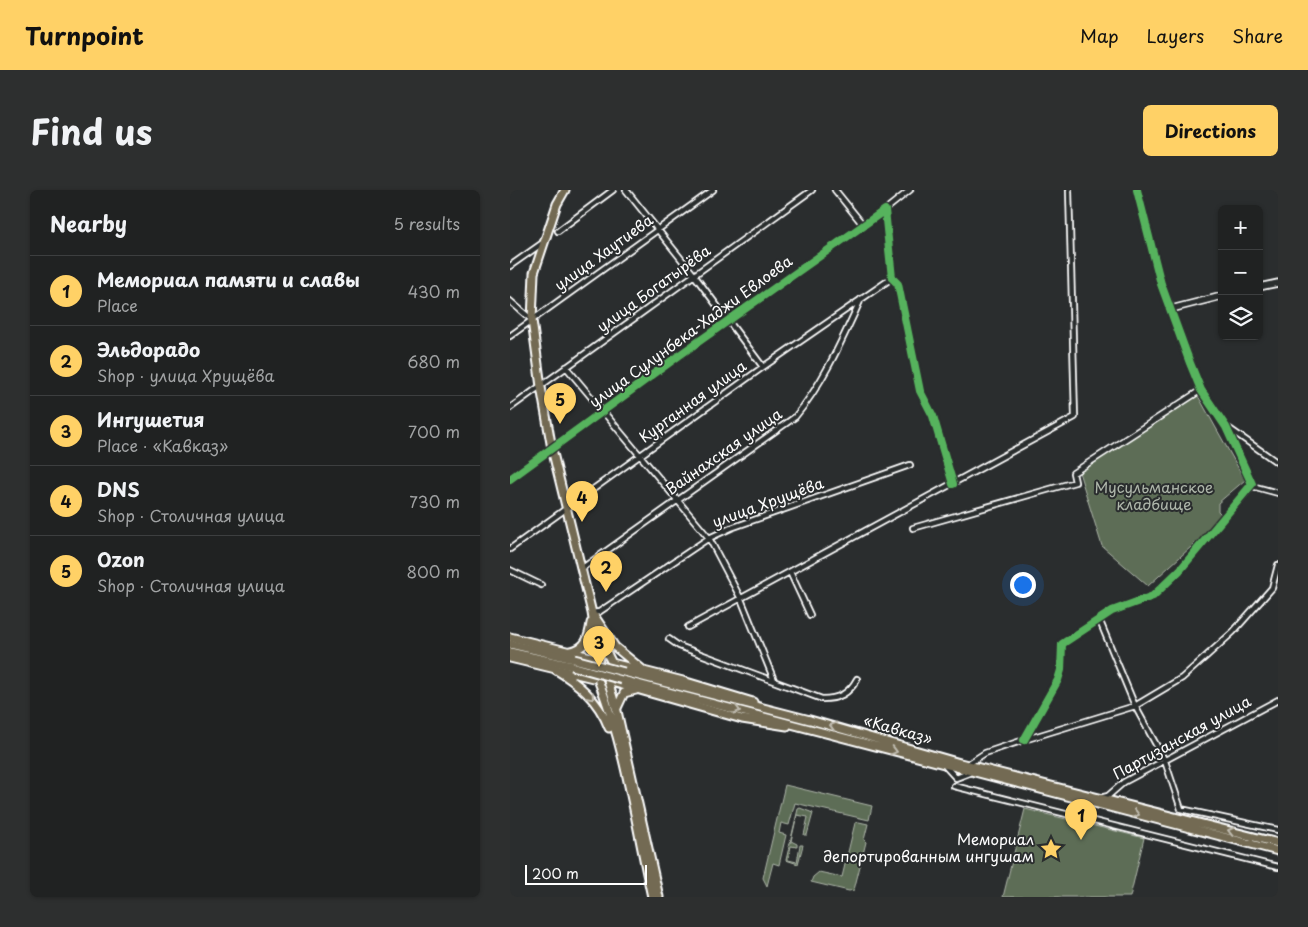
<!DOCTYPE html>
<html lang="en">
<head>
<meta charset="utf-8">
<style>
	:root { --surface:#202222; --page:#2d2f2f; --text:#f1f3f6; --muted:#a2a4a5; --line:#3d3f40; --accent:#ffd166 }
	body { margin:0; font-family:"Playpen Sans",sans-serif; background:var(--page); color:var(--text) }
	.controls { position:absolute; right:15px; top:15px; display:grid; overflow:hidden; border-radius:8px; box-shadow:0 1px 4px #0004 }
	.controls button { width:45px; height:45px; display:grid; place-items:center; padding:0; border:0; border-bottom:1px solid var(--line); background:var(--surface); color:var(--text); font:25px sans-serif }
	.scale { position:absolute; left:15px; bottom:12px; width:122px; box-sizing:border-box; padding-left:5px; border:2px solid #fff; border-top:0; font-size:14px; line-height:18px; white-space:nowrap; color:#fff; -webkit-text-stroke:4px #2a2d2e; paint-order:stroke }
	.you { position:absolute; left:512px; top:394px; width:18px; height:18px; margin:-12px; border:4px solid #fff; border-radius:50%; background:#1a73e8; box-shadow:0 0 0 8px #1a73e833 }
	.badge { display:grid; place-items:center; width:32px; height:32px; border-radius:50%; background:var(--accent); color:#111; font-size:16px; font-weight:700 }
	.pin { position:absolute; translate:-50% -41px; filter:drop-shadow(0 1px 2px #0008) }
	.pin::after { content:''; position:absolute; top:26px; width:18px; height:15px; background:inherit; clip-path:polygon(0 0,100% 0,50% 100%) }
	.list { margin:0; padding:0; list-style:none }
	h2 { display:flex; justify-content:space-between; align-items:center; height:65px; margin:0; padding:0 20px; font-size:21px }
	h2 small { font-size:16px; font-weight:400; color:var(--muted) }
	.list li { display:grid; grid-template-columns:32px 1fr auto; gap:15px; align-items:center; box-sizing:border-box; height:70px; padding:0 20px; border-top:1px solid var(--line) }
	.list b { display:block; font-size:19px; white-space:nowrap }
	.list p { margin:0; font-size:16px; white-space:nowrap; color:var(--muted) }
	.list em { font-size:16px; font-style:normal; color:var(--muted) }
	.icon { flex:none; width:28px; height:28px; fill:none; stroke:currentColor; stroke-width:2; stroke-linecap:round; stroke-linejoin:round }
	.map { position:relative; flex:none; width:768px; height:707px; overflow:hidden; border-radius:8px }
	header { display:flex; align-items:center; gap:30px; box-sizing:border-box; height:70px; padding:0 25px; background:var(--accent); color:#111 }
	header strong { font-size:24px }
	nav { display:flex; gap:28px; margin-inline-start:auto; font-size:18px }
	.intro { display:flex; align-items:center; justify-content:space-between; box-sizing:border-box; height:120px; padding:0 30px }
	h1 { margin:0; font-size:35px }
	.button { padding:12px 22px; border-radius:8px; background:var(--accent); color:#111; font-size:18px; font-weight:700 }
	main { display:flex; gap:30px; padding:0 30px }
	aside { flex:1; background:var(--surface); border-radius:8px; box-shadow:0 1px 4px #0004 }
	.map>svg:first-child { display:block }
	.green { fill:#5d6d56; stroke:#aeb6aa }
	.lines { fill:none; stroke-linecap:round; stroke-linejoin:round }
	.minor-casing { stroke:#fff; stroke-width:8 }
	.tertiary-casing { stroke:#fff; stroke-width:9 }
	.primary-casing { stroke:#fff; stroke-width:11 }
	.trunk-casing { stroke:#fff; stroke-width:11 }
	.minor { stroke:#2a2d2e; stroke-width:4.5 }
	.tertiary { stroke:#2a2d2e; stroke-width:5.5 }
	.primary { stroke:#736b52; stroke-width:7 }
	.trunk { stroke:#736b52; stroke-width:7 }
	.trunk-bridge-casing { stroke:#fff; stroke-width:11; stroke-linecap:butt }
	.trunk-bridge { stroke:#736b52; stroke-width:7 }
	.cycleway-casing { stroke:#2a2d2e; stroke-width:11 }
	.cycleway { stroke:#56b35d; stroke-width:8 }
	.oneway { stroke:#c0bcb1 }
	.labels { text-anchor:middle; stroke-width:4; stroke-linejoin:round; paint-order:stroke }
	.street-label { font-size:15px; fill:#fff; stroke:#2a2d2e }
	.park-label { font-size:15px; fill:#aeb6aa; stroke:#2a2d2e }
	.poi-label { font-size:15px; fill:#fff; stroke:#2a2d2e; text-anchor:end }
</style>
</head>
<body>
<header>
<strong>Turnpoint</strong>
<nav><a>Map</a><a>Layers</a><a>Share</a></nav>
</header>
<div class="intro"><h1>Find us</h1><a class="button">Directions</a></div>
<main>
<aside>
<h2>Nearby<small>5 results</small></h2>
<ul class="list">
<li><span class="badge">1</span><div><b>Мемориал памяти и славы</b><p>Place</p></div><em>430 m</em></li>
<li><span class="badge">2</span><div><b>Эльдорадо</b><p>Shop · улица Хрущёва</p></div><em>680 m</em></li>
<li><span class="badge">3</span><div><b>Ингушетия</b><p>Place · «Кавказ»</p></div><em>700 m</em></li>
<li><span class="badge">4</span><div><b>DNS</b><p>Shop · Столичная улица</p></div><em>730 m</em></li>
<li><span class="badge">5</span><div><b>Ozon</b><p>Shop · Столичная улица</p></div><em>800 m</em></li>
</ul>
</aside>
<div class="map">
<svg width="768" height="707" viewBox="0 0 768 707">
	<rect width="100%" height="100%" fill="#2a2d2e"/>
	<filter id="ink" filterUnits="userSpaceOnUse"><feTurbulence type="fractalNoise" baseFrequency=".02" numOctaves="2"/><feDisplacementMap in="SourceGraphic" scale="10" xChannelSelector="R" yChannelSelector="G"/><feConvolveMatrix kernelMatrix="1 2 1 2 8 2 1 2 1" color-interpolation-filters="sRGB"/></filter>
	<g filter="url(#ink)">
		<path class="green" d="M687,204L735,290L708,313V321L712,325L692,347L638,396L592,356L569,282Z
			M275,595L362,616L359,630L285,613L279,635L271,633L269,643L276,645L269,675L263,673L257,696L253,688Z
			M290,618L303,623L297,645H294L298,627L287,625L281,651L287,654V657L281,656L278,670L287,672L290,655H293L288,674L276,670L288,619Z
			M515,619L634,648L620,707H493Z
			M349,632L358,634L354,650L356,652L344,700L339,701L301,692L303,687L309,682L332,687L345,633Z"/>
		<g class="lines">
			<g class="minor-casing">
				<path id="minor" d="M116,0L184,85L253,177
					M325,0L354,36
					M375,20L400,0
					M48,41L103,0
					M0,76L34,52
					M0,111L22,130
					M0,146L203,0
					M56,177L199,348L231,409L264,490
					M0,218L302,0
					M717,237L768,273
					M0,289L171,164L375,20L382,88L388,94L410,201L423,226L443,294
					M742,296L768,303
					M403,338L565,292L563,283L691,200
					M0,359L253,177L382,88
					M71,379L285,227C314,192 332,150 351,109
					M0,380L31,395
					M280,382L300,425
					M82,423L89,422L199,348L221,338L400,275
					M589,429L625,516L655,571L671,619L768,640
					M178,437L565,227L559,0
					M159,449L169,456L312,509C328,509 339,504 347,489
					M514,550L548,490L551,480L552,454L602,421L643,406L670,380L742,296V292L716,237L691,200L661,119
					M458,574L475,563L514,550L625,516L672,488L723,442L762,398L768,375
					M436,577L446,588L459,583
					M444,596L768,677
					M590,608L598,606L614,592L768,510"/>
			</g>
			<g class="tertiary-casing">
				<path id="tertiary" d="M627,0L651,94L661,119L712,106
					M749,97L768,93"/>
			</g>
			<g class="primary-casing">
				<path id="primary" d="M85,427L105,457L133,480
					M88,446L102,473L173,491L243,512
					M0,447L89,469L82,423L42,259L31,197L22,130L24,83L47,14L55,0
					M60,461C76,459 79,447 81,433
					M0,468L83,488
					M43,478C68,493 88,509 99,538
					M98,491L107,521L149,707
					M98,491L232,529L277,536
					M89,492C116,560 126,636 142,707
					M107,518L114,503L126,500"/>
			</g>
			<g class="trunk-casing">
				<path id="trunk" d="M0,454L64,469
					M0,462L62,476
					M114,482L300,530L450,573L768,653
					M112,490L768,661"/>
			</g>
			<use href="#minor" class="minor"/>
			<use href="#tertiary" class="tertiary"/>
			<use href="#primary" class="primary"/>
			<use href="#trunk" class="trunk"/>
			<g class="trunk-bridge-casing">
				<path id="trunk-bridge" d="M64,469L114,482
					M62,476L112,490"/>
			</g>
			<use href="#trunk-bridge" class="trunk-bridge"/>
			<g class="cycleway-casing">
				<path id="cycleway" d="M0,289L171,164L375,20L382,88L388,94L410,201L423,226L443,294
					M514,550L548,490L551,480L552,454L602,421L643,406L670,380L742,294L716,237L691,200L680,173L651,94L627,0"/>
			</g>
			<use href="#cycleway" class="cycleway"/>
		</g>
		<defs><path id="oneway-chevron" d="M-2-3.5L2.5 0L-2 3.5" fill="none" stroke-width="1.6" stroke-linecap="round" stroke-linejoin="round" transform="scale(1.25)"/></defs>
		<g class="oneway">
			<use href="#oneway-chevron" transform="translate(81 507) rotate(49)"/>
			<use href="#oneway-chevron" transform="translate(227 520) rotate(15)"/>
			<use href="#oneway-chevron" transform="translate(323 536) rotate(-164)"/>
			<use href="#oneway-chevron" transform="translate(384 561) rotate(15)"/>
			<use href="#oneway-chevron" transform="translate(626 624) rotate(14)"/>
			<use href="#oneway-chevron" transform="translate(721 641) rotate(-166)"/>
		</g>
	</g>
	<defs>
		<g id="sight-bare" transform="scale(1.725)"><path d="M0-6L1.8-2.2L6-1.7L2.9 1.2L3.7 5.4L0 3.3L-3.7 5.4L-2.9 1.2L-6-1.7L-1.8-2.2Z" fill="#ffd166" stroke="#2a2d2e" stroke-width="2.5" paint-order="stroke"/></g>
	</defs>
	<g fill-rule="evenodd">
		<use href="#sight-bare" x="541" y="659"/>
	</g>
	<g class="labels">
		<g class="street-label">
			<text transform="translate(94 63) rotate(-36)" y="5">улица Хаутиева</text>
			<text transform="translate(144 99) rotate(-36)" y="5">улица Богатырёва</text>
			<text transform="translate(181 142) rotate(-36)" y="5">улица Сулунбека-Хаджи Евлоева</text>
			<text transform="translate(183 212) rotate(-36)" y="5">Курганная улица</text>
			<text transform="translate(214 262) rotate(-35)" y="5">Вайнахская улица</text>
			<text transform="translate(258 313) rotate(-20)" y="5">улица Хрущёва</text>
			<text transform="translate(388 540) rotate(16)" y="5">«Кавказ»</text>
			<text transform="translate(672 548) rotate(-29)" y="5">Партизанская улица</text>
		</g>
		<g class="park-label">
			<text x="644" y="303">Мусульманское<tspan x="644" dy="17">кладбище</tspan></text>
		</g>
		<g class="poi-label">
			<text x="524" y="655">Мемориал<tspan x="524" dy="17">депортированным ингушам</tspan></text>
		</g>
	</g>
</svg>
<div class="controls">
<button>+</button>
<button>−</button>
<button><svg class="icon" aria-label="layers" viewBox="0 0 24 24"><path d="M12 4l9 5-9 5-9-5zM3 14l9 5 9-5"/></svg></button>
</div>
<div class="scale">200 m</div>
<div class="you"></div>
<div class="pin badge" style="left:571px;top:650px">1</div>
<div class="pin badge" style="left:96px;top:402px">2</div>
<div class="pin badge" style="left:89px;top:477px">3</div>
<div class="pin badge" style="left:72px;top:332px">4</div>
<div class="pin badge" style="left:50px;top:234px">5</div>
</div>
</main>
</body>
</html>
